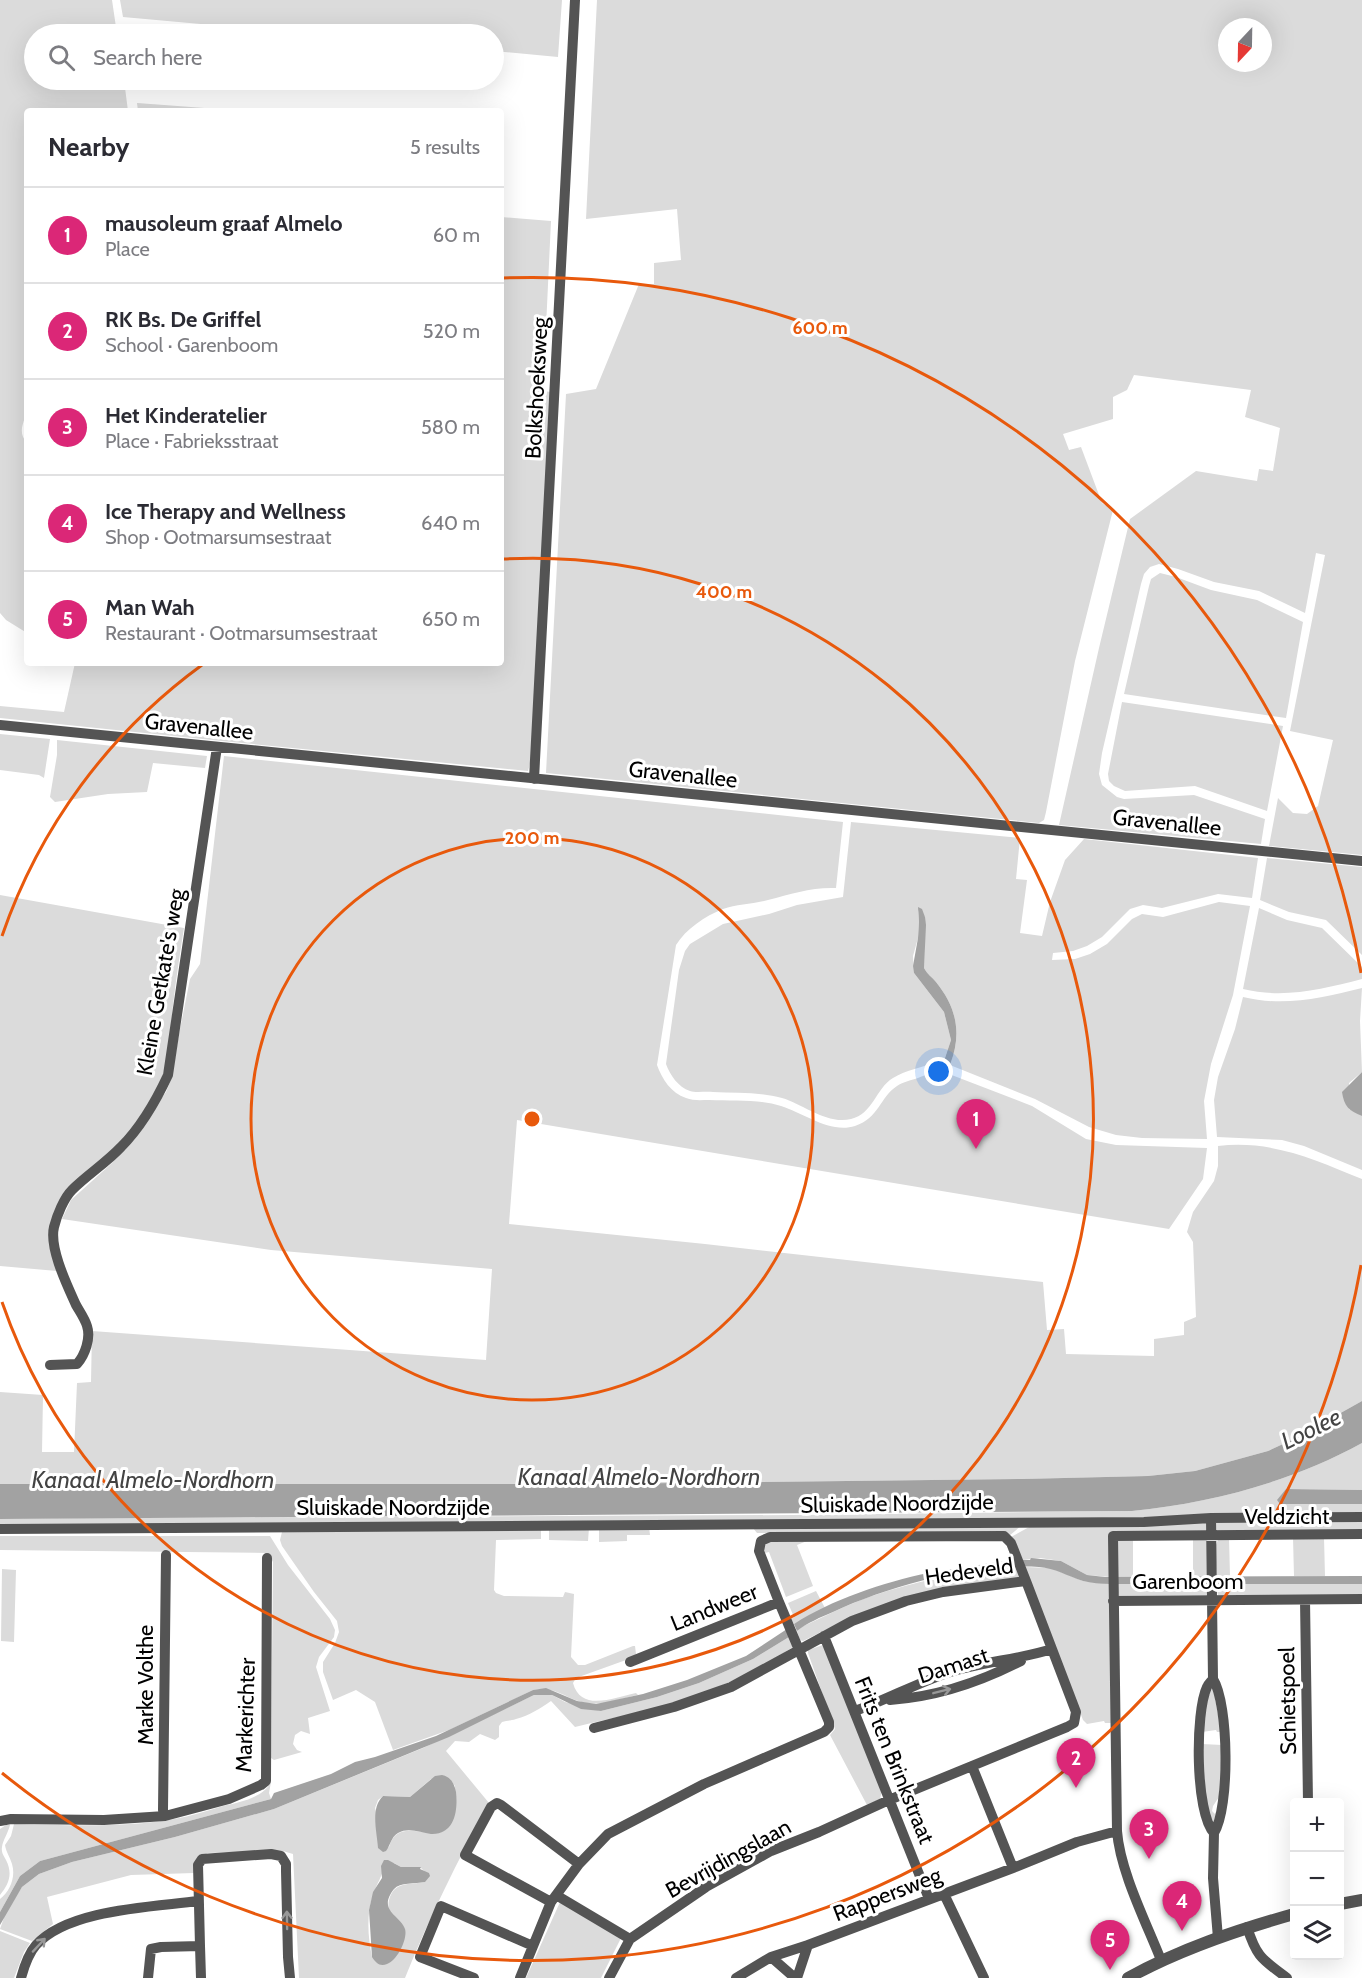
<!DOCTYPE html>
<html lang="en">
<head>
<meta charset="utf-8">
<style>
	:root { --surface:#fff; --page:#f2f2f3; --text:#2b2b33; --muted:#7c7c81; --line:#e1e1e2; --accent:#db2777 }
	body { margin:0; font-family:Cabin,sans-serif; background:var(--page); color:var(--text) }
	.controls { position:absolute; right:18px; bottom:18px; display:grid; overflow:hidden; border-radius:6px; box-shadow:0 6px 24px #0002 }
	.controls button { width:54px; height:54px; display:grid; place-items:center; padding:0; border:0; border-bottom:2px solid var(--line); background:var(--surface); color:var(--text); font:30px sans-serif }
	.compass { position:absolute; left:1218px; top:18px; width:54px; height:54px; border-radius:50%; background:var(--surface); box-shadow:0 6px 24px #0002; rotate:202deg }
	.you { position:absolute; left:939px; top:1072px; width:21px; height:21px; margin:-15px; border:4px solid #fff; border-radius:50%; background:#1a73e8; box-shadow:0 0 0 9px #1a73e833 }
	.badge { display:grid; place-items:center; width:39px; height:39px; border-radius:50%; background:var(--accent); color:#fff; font-size:20px; font-weight:700 }
	.pin { position:absolute; translate:-50% -50px; filter:drop-shadow(0 2px 3px #0008) }
	.pin::after { content:''; position:absolute; top:32px; width:21px; height:18px; background:inherit; clip-path:polygon(0 0,100% 0,50% 100%) }
	.list { margin:0; padding:0; list-style:none }
	h2 { display:flex; justify-content:space-between; align-items:center; height:78px; margin:0; padding:0 24px; font-size:26px }
	h2 small { font-size:20px; font-weight:400; color:var(--muted) }
	.list li { display:grid; grid-template-columns:39px 1fr auto; gap:18px; align-items:center; box-sizing:border-box; height:96px; padding:0 24px; border-top:2px solid var(--line) }
	.list b { display:block; font-size:22px; white-space:nowrap }
	.list p { margin:0; font-size:20px; white-space:nowrap; color:var(--muted) }
	.list em { font-size:20px; font-style:normal; color:var(--muted) }
	.icon { flex:none; width:33px; height:33px; fill:none; stroke:currentColor; stroke-width:2; stroke-linecap:round; stroke-linejoin:round }
	.map { position:relative; flex:none; width:1362px; height:1978px; overflow:hidden }
	.search { position:absolute; background:var(--surface); box-shadow:0 6px 24px #0002; left:24px; top:24px; width:480px; height:66px; display:flex; align-items:center; gap:15px; box-sizing:border-box; padding:0 21px; border-radius:33px; color:var(--muted); font-size:22px }
	.panel { position:absolute; background:var(--surface); box-shadow:0 6px 24px #0002; left:24px; top:108px; width:480px; height:558px; border-radius:6px }
	.map>svg:first-child { display:block }
	.green { fill:#dbdbdb; fill-rule:evenodd }
	.water { fill:#a2a2a2 }
	.lines { fill:none; stroke-linecap:round; stroke-linejoin:round }
	.minor { stroke:#545454; stroke-width:10 }
	.tertiary { stroke:#545454; stroke-width:12 }
	.oneway { stroke:#989898 }
	.ring { fill:none; stroke:#e8590c; stroke-width:3 }
	.labels { text-anchor:middle; stroke-width:6; stroke-linejoin:round; paint-order:stroke }
	.street-label { font-size:22px; fill:#000; stroke:#fff }
	.water-label { font-size:24px; font-style:italic; fill:#434343; stroke:#fff }
	.centre { fill:#e8590c; stroke:#fff; stroke-width:3 }
	.ring-label { font-size:18px; text-anchor:middle; font-weight:bold; fill:#e8590c; stroke:#fff; stroke-width:6; stroke-linejoin:round; paint-order:stroke }
</style>
</head>
<body>
<div class="map">
<svg width="1362" height="1978" viewBox="0 0 1362 1978">
	<rect width="100%" height="100%" fill="#fff"/>
	<path class="green" d="M0,0H112L117,34H34V80H124L128,111H27V411C24,423 17,432 27,443V633L6,620L0,613Z
		M120,0H562L558,57L494,51V34H313L123,17Z
		M597,0H1362V855L1269,846L1278,798L1293,813L1307,814L1318,806L1333,740L1290,731L1325,555L1316,553L1305,613L1259,591L1214,582L1178,569L1159,564L1150,567L1144,574L1141,584L1102,753L1099,774L1102,785L1117,797L1124,799L1194,795L1265,819L1261,844L1059,825L1099,648L1130,519L1196,471L1257,481L1259,469L1273,471L1280,428L1245,417L1251,390L1134,375L1127,390L1113,397V419L1063,434L1069,450L1081,447L1102,503L1113,510L1075,661L1046,812L1044,820L1039,823L546,773L566,394L596,389L639,284H654V263L681,260L677,209L586,219ZM1227,27H1263V63H1227Z
		M137,103L245,111H138Z
		M501,217L551,221L543,391L551,392L531,760L528,771L222,741L0,718V706L64,712L75,663H501Z
		M1160,573L1176,577L1211,590L1257,600L1303,622L1286,718L1124,694L1149,586L1151,579Z
		M1122,702L1283,726L1267,811L1195,786L1125,791L1114,786L1109,781L1108,774Z
		M0,734L50,739L44,778L39,775L0,770Z
		M57,740L207,756L205,768L153,763L147,792L108,794L55,802L50,797L57,755Z
		M224,756L843,822L836,888C812,887 791,894 768,900C753,904 737,904 723,909C705,916 686,929 676,945L657,1065C662,1079 671,1093 686,1098C693,1101 702,1100 709,1100C733,1101 759,1099 781,1106C804,1113 830,1134 855,1126C879,1118 880,1097 897,1086C903,1082 912,1080 918,1078C930,1073 937,1071 949,1074L1032,1106L1086,1139L1116,1145L1207,1148L1203,1179L1169,1229L517,1120L509,1224L705,1244L1043,1282L1047,1330L1064,1329L1066,1354L1154,1356V1339L1184,1335V1322L1196,1317L1193,1242L1187,1232L1193,1212L1214,1181L1218,1166V1146C1272,1140 1313,1159 1362,1179V1401L1296,1438L1268,1451L1195,1471L1148,1476L1022,1479L587,1484H0V1392L43,1395L42,1452H74L77,1383L91,1382L92,1331L486,1360L492,1269L271,1250L62,1219L71,1200L112,1163L166,1092L172,1077L179,1034L190,979L200,964Z
		M851,822L1020,838L1016,879L1027,880L1020,933L1042,936L1050,902L1065,860L1084,839L1258,858L1252,898L1218,894L1162,908L1143,905L1130,909L1102,937L1087,946L1073,951L1053,953L1052,960L1075,959L1090,954L1107,944L1132,919L1142,914L1163,917L1219,902L1250,906L1233,995L1211,1064L1204,1101L1207,1139L1142,1138L1116,1135L1089,1127L1035,1099L950,1065C962,1034 957,1008 936,982C932,977 927,974 924,968L925,917L918,910L919,922L918,938L913,956L914,973L944,1012L951,1040L943,1064L937,1062C923,1067 906,1070 893,1078C876,1088 873,1114 851,1119C827,1125 803,1104 782,1098C759,1092 736,1093 713,1092C706,1091 696,1093 690,1091C678,1087 670,1075 666,1064L679,970L685,951L690,944L723,924L769,914L797,905L843,897Z
		M1267,858L1362,867V955L1326,920L1289,912L1260,900Z
		M0,895L184,928C180,953 176,979 173,1005C170,1034 170,1064 156,1091C132,1135 92,1170 58,1206L57,1271L0,1266Z
		M1259,908L1287,920L1322,928L1362,967V979C1323,989 1284,999 1243,989Z
		M1362,988L1360,1021L1362,1072L1349,1083V1109L1362,1116V1170L1304,1146L1282,1140L1217,1137L1214,1100L1218,1077L1235,1029L1243,997C1284,1007 1322,998 1362,988Z
		M1362,1443V1490L1286,1489L1280,1504H1362V1512L1177,1517L0,1525V1519L79,1518L793,1515L1132,1511C1212,1503 1291,1482 1362,1443Z
		M1216,1520H1362V1532L1112,1535L1110,1577L1087,1575L1061,1561L1040,1558L1023,1560L1011,1537L1031,1526Z
		M1022,1525L1009,1536L854,1533H757L753,1528Z
		M599,1527H649L650,1535H627V1541L599,1542Z
		M541,1528V1539L496,1540L494,1590L496,1593L504,1596L563,1597L565,1592L574,1594L571,1657L578,1665H585L633,1646H635L636,1654L626,1660L576,1678L573,1683C581,1713 615,1697 636,1693L638,1695C622,1698 603,1706 587,1703C565,1700 559,1686 533,1690L449,1730L393,1750L375,1702L356,1690L333,1700L323,1672V1662L335,1643L339,1632L337,1621L314,1592L282,1546L280,1540L282,1532Z
		M549,1528H589L588,1541L549,1540Z
		M0,1536H270L288,1565L330,1619L335,1630L334,1637L319,1657L316,1667L330,1711L308,1718L310,1734L301,1731L295,1735L293,1744L297,1750L302,1752L274,1760L271,1758L273,1562L268,1553L0,1550Z
		M1193,1537L1206,1539L1208,1542L1207,1577H1193Z
		M1118,1538H1133V1577H1118Z
		M1229,1538L1230,1576L1217,1577L1215,1547L1218,1540Z
		M1293,1538H1324L1325,1576H1294Z
		M807,1541L797,1545L813,1586L786,1597L769,1552L765,1553C762,1548 764,1545 768,1542Z
		M1018,1567L1021,1577L854,1616L803,1641L800,1640L797,1631L801,1627C824,1617 846,1605 869,1597C918,1580 967,1571 1018,1567Z
		M1025,1567L1051,1568L1083,1581L1110,1584L1111,1723H1105L1104,1721L1087,1724L1083,1720Z
		M2,1569L16,1570L14,1642L1,1641Z
		M1116,1584H1210L1209,1594L1206,1595L1119,1596Z
		M1216,1584H1362V1595H1218Z
		M816,1591L825,1608L794,1624L791,1619L794,1617L788,1603Z
		M789,1637L793,1647C765,1665 737,1680 706,1692C664,1709 619,1716 575,1727L551,1701C539,1709 530,1715 516,1719C511,1721 507,1720 502,1722L499,1726V1737L495,1740L480,1734L469,1742L455,1741L446,1751L489,1803C458,1860 429,1918 405,1978H299L293,1854L283,1851L207,1853L194,1873L131,1875L47,1897L53,1924L32,1941L0,1929L6,1912L22,1887L39,1874L72,1862L175,1837L274,1809L423,1748L534,1695H552L565,1702L601,1711L657,1697L699,1683L753,1659ZM449,1778L455,1786L447,1829C427,1841 398,1816 389,1847L386,1848L375,1808L378,1800L383,1796L410,1797L431,1779ZM394,1863L401,1867H420L425,1872V1882C409,1885 394,1881 389,1900C388,1905 388,1909 391,1913C395,1919 401,1922 404,1928L405,1933L399,1952L372,1957C368,1938 366,1914 373,1895C377,1883 382,1877 385,1864Z
		M823,1645L882,1791L880,1799L867,1805L830,1735L835,1729L808,1653V1650Z
		M1213,1687L1221,1732H1217L1216,1730L1202,1732L1207,1699Z
		M1202,1744L1222,1745L1219,1797L1213,1806L1212,1811L1215,1814L1216,1812L1214,1824L1206,1806Z
		M271,1782L269,1793L271,1799L40,1861L20,1876L0,1912V1899C10,1891 16,1877 12,1864C10,1857 6,1852 5,1845L11,1836L14,1824C65,1825 124,1828 174,1819C191,1816 207,1811 223,1806C240,1802 263,1798 271,1782Z
		M6,1825H10C8,1833 3,1840 2,1847C1,1853 4,1856 6,1860C13,1874 9,1884 0,1895V1829Z
		M560,1902L621,1938L601,1978H526Z
		M0,1931L30,1943L24,1952L14,1978H0Z"/>
	<path class="water" d="M918,907L922,909L925,917L926,925L924,968C927,974 932,977 936,982C957,1008 962,1034 950,1065L943,1064L951,1040L944,1012L914,973L913,966L918,938L919,922Z
		M1362,1072V1116C1349,1111 1344,1106 1342,1092Z
		M1362,1401V1443C1291,1482 1212,1503 1132,1511L0,1519V1484H587L1022,1479L1148,1476L1195,1471L1268,1451L1296,1438Z
		M1286,1489L1362,1490V1504H1280L1277,1500Z
		M1031,1558L1061,1561L1087,1575L1105,1577L1362,1576V1584H1110C1101,1584 1091,1583 1083,1581C1067,1576 1055,1568 1039,1567C976,1563 891,1585 833,1612C821,1617 807,1623 797,1631L794,1624C831,1600 884,1582 928,1573C945,1570 962,1568 979,1565C995,1562 1013,1560 1030,1560Z
		M787,1629L789,1637L753,1659L699,1683L657,1697L601,1711L581,1709L552,1695H534L449,1737L274,1809L175,1837L72,1862L39,1874L22,1887L0,1925V1912L20,1876L40,1861L271,1799L274,1793L331,1774L355,1762L375,1757L436,1736L533,1690L546,1688L577,1701L596,1704L643,1694L687,1680L746,1656Z
		M442,1775C451,1777 454,1783 456,1792C458,1810 455,1835 431,1834C421,1833 409,1827 398,1833C391,1837 390,1846 386,1851L383,1852L378,1848C377,1832 370,1808 383,1796L410,1797L435,1776Z
		M384,1860H388L401,1867H421L420,1869L429,1873L430,1876L425,1882C415,1884 400,1882 394,1889C377,1911 400,1915 405,1929C408,1939 397,1961 387,1964C380,1967 376,1963 372,1957L369,1910L373,1892L382,1878L381,1866Z"/>
	<g class="lines">
		<path class="minor" d="M0,725L1362,861
			M534,779L575,0
			M50,1365L77,1364C85,1355 91,1338 87,1326C85,1319 80,1312 76,1305C67,1285 49,1248 54,1227C57,1215 64,1198 72,1190C87,1175 106,1163 121,1147C141,1127 156,1101 168,1075L217,747
			M1211,1518L1213,1679C1211,1682 1208,1684 1207,1687C1195,1712 1195,1813 1214,1833L1213,1878L1218,1938
			M0,1529L1144,1522L1211,1518L1362,1517
			M1305,1600L1308,1802
			M1113,1601L1362,1599
			M824,1636L929,1899
			M630,1662L779,1602L759,1551L761,1541L770,1537L1004,1536L1011,1543L1026,1581
			M1213,1679C1229,1704 1230,1808 1214,1833
			M890,1700C936,1697 980,1682 1021,1661
			M855,1711C889,1699 922,1680 957,1670C989,1661 1021,1659 1052,1649
			M594,1728L674,1707L731,1687L852,1621L906,1601L943,1592L1026,1581L1076,1712L1074,1723L1067,1727L889,1800L819,1832L771,1851L706,1887L630,1939L609,1978
			M972,1766L1013,1868
			M165,1816L163,1810L166,1555
			M0,1821L11,1819L104,1820L165,1816L229,1799L261,1785L266,1781L267,1558
			M1117,1831L1113,1536L1362,1534
			M944,1894L984,1978
			M556,1895L630,1939
			M551,1902L465,1855L491,1807L497,1803L501,1805L579,1864
			M1247,1927C1257,1958 1262,1959 1287,1978
			M200,1946L198,1865L202,1859L271,1854L281,1856L286,1864V1871L288,1957L290,1978
			M771,1957L795,1978
			M21,1978C24,1967 28,1954 36,1945C68,1909 153,1907 198,1901
			M148,1978L151,1949L161,1947L200,1946L201,1978
			M474,1978L420,1957L441,1906L533,1946
			M520,1978L551,1902L579,1864L608,1834L704,1784L824,1732L829,1727V1722L779,1602
			M736,1978L771,1957L808,1945
			M797,1978L808,1945L1013,1868L1077,1842L1117,1831C1120,1871 1146,1922 1161,1960"/>
		<path class="tertiary" d="M1340,1904L1362,1900
			M1128,1978C1180,1949 1237,1930 1294,1914"/>
	</g>
	<defs><path id="oneway-shaft" d="M-6 0H5M1.5-3L5.5 0L1.5 3" fill="none" stroke-width="1.6" stroke-linecap="round" stroke-linejoin="round" transform="scale(1.5)"/></defs>
	<g class="oneway">
		<use href="#oneway-shaft" transform="translate(942 1691) rotate(-14)"/>
		<use href="#oneway-shaft" transform="translate(287 1920) rotate(-91)"/>
		<use href="#oneway-shaft" transform="translate(39 1945) rotate(-47)"/>
	</g>
	<g class="ring">
		<circle cx="532" cy="1119" r="281"/>
		<path d="M2 936A561 561 0 0 1 202 665M503 559A561 561 0 1 1 2 1302"/>
		<path d="M1361 1265A842 842 0 0 1 2 1773M503 278A842 842 0 0 1 1361 973"/>
	</g>
	<g class="labels">
		<g class="street-label">
			<text transform="translate(536 388) rotate(-87)" y="8">Bolkshoeksweg</text>
			<text transform="translate(199 726) rotate(6)" y="8">Gravenallee</text>
			<text transform="translate(683 774) rotate(6)" y="8">Gravenallee</text>
			<text transform="translate(1167 822) rotate(6)" y="8">Gravenallee</text>
			<text transform="translate(160 982) rotate(-80)" y="8">Kleine Getkate's weg</text>
			<text transform="translate(897 1503) rotate(-1)" y="8">Sluiskade Noordzijde</text>
			<text x="393" y="1515">Sluiskade Noordzijde</text>
			<text x="1287" y="1524">Veldzicht</text>
			<text transform="translate(969 1571) rotate(-8)" y="8">Hedeveld</text>
			<text x="1188" y="1589">Garenboom</text>
			<text transform="translate(714 1607) rotate(-22)" y="8">Landweer</text>
			<text transform="translate(953 1665) rotate(-18)" y="8">Damast</text>
			<text transform="translate(145 1685) rotate(-90)" y="8">Marke Volthe</text>
			<text transform="translate(1287 1701) rotate(-91)" y="8">Schietspoel</text>
			<text transform="translate(245 1715) rotate(-88)" y="8">Markerichter</text>
			<text transform="translate(895 1760) rotate(68)" y="8">Frits ten Brinkstraat</text>
			<text transform="translate(728 1858) rotate(-29)" y="8">Bevrijdingslaan</text>
			<text transform="translate(887 1894) rotate(-21)" y="8">Rappersweg</text>
		</g>
		<g class="water-label">
			<text transform="translate(1311 1429) rotate(-26)" y="8">Loolee</text>
			<text x="639" y="1485">Kanaal Almelo-Nordhorn</text>
			<text x="153" y="1488">Kanaal Almelo-Nordhorn</text>
		</g>
	</g>
	<circle cx="532" cy="1119" r="9" class="centre"/>
	<g class="ring-label">
		<text x="820" y="334">600 m</text>
		<text x="724" y="598">400 m</text>
		<text x="532" y="844">200 m</text>
	</g>
</svg>
<div class="controls">
<button>+</button>
<button>−</button>
<button><svg class="icon" aria-label="layers" viewBox="0 0 24 24"><path d="M12 4l9 5-9 5-9-5zM3 14l9 5 9-5"/></svg></button>
</div>
<svg class="compass" viewBox="-18 -18 36 36"><path d="M0-13l5 13h-10z" fill="#e53935"/><path d="M0 13l5-13h-10z" fill="#7c7c81"/></svg>
<div class="you"></div>
<div class="pin badge" style="left:976px;top:1149px">1</div>
<div class="pin badge" style="left:1076px;top:1788px">2</div>
<div class="pin badge" style="left:1149px;top:1859px">3</div>
<div class="pin badge" style="left:1182px;top:1931px">4</div>
<div class="pin badge" style="left:1110px;top:1970px">5</div>
<div class="search"><svg class="icon" aria-label="search" viewBox="0 0 24 24"><circle cx="10" cy="10" r="6"/><path d="M15 15l6 6"/></svg>Search here</div>
<section class="panel">
<h2>Nearby<small>5 results</small></h2>
<ul class="list">
<li><span class="badge">1</span><div><b>mausoleum graaf Almelo</b><p>Place</p></div><em>60 m</em></li>
<li><span class="badge">2</span><div><b>RK Bs. De Griffel</b><p>School · Garenboom</p></div><em>520 m</em></li>
<li><span class="badge">3</span><div><b>Het Kinderatelier</b><p>Place · Fabrieksstraat</p></div><em>580 m</em></li>
<li><span class="badge">4</span><div><b>Ice Therapy and Wellness</b><p>Shop · Ootmarsumsestraat</p></div><em>640 m</em></li>
<li><span class="badge">5</span><div><b>Man Wah</b><p>Restaurant · Ootmarsumsestraat</p></div><em>650 m</em></li>
</ul>
</section>
</div>
</body>
</html>
